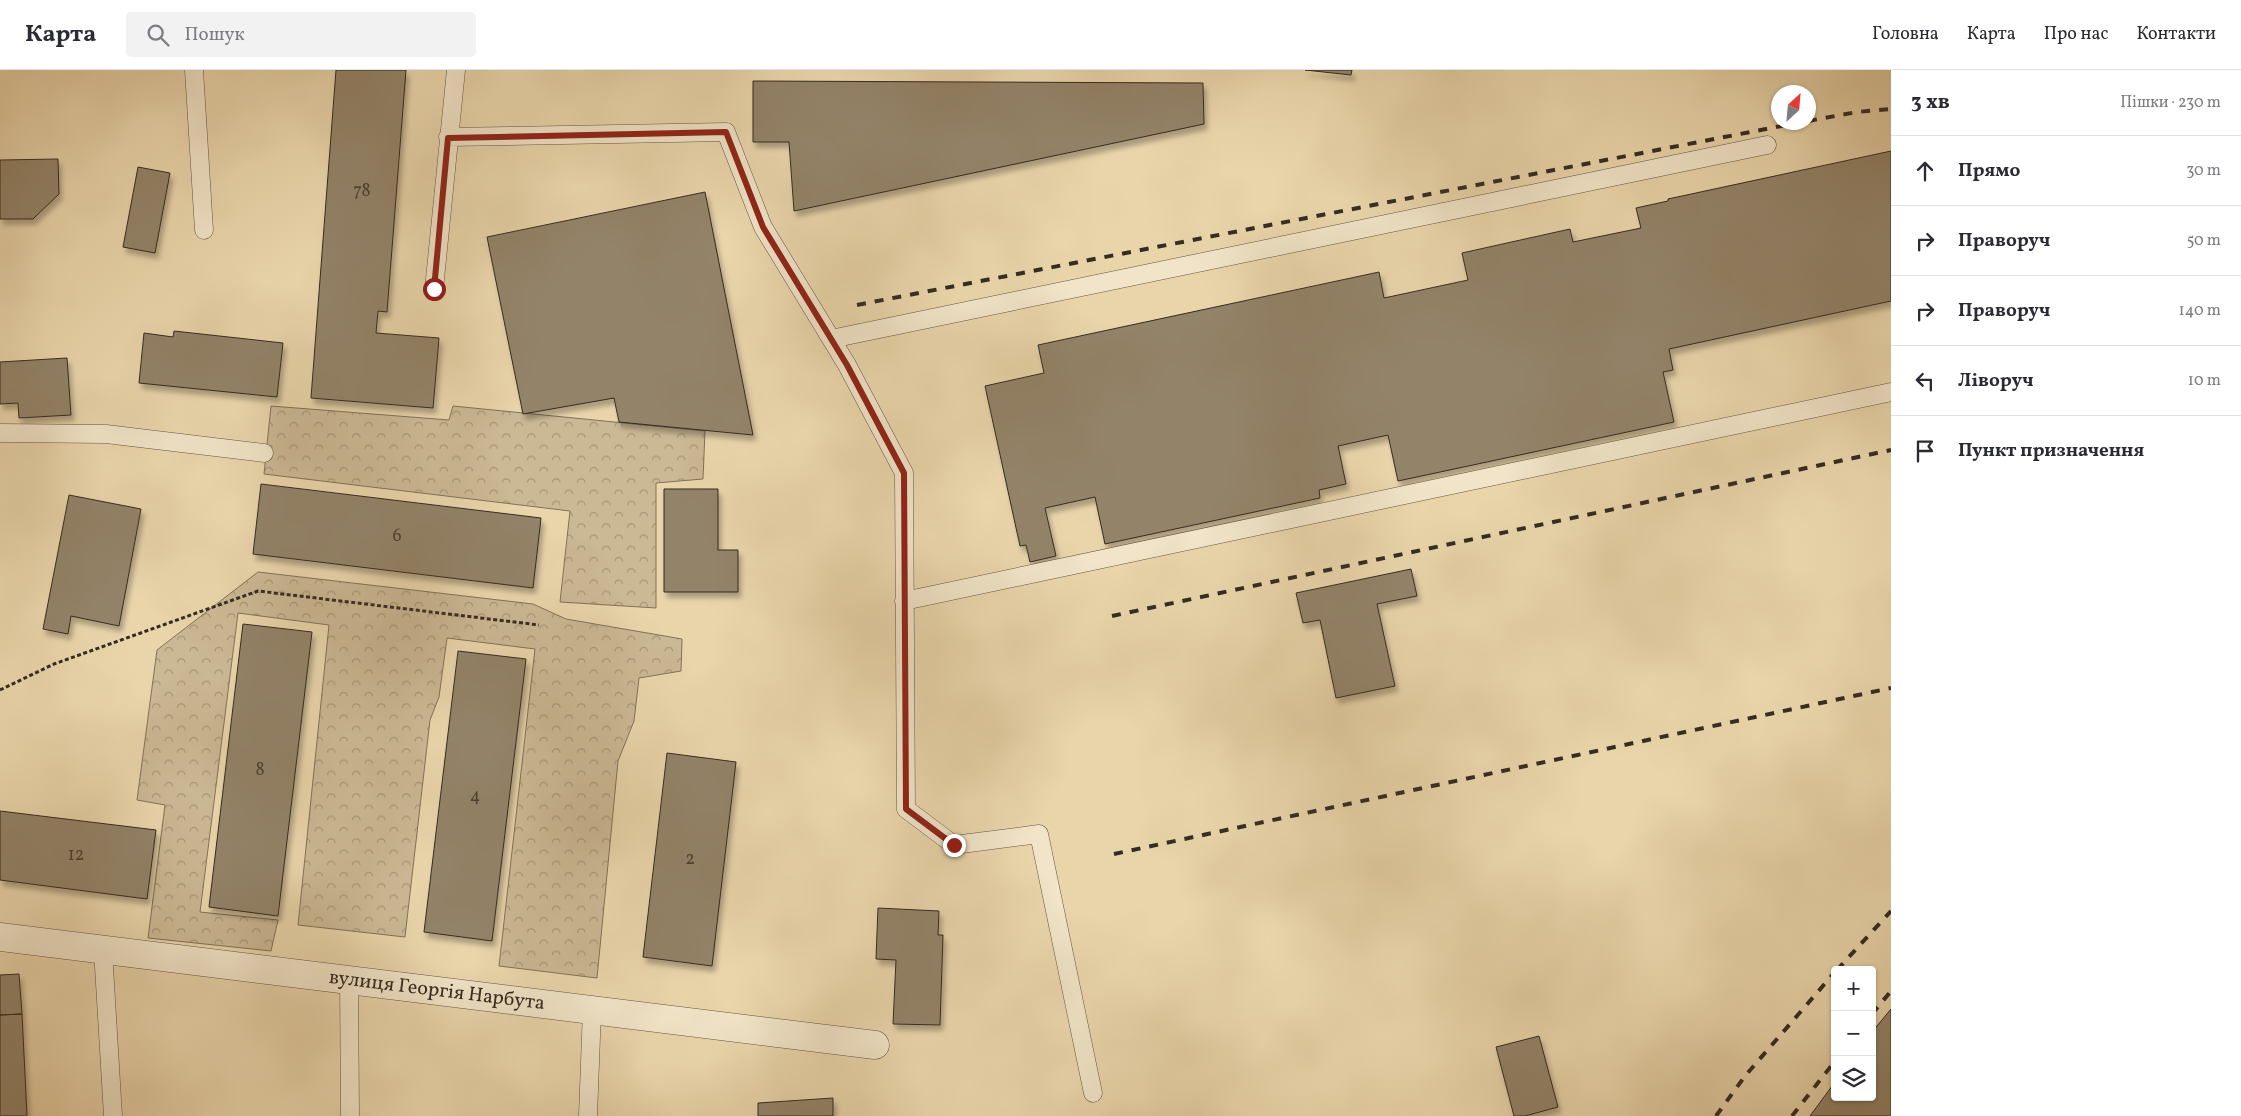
<!DOCTYPE html>
<html lang="uk">
<head>
<meta charset="utf-8">
<style>
  :root { --surface:#fff; --page:#f2f2f3; --text:#2b2b33; --muted:#7c7c81; --line:#e1e1e2 }
  body { margin:0; font-family:Vollkorn,serif; background:var(--page); color:var(--text) }
  .controls { position:absolute; right:15px; bottom:15px; display:grid; overflow:hidden; border-radius:5px; box-shadow:0 1px 4px #0004 }
  .controls button { width:45px; height:45px; display:grid; place-items:center; padding:0; border:0; border-bottom:1px solid var(--line); background:var(--surface); color:var(--text); font:25px sans-serif }
  .compass { position:absolute; left:1771px; top:15px; width:45px; height:45px; border-radius:50%; background:var(--surface); box-shadow:0 1px 4px #0004; rotate:26deg }
  .stop { position:absolute; width:15px; height:15px; margin:-11px; border:4px solid #8f2418; border-radius:50%; background:#fff }
  .stop.end { background:#8f2418; border-color:#fff; box-shadow:0 1px 5px #0008 }
  .list { margin:0; padding:0; list-style:none }
  h2 { display:flex; justify-content:space-between; align-items:center; height:65px; margin:0; padding:0 20px; font-size:21px }
  h2 small { font-size:16px; font-weight:400; color:var(--muted) }
  .list li { display:grid; grid-template-columns:32px 1fr auto; gap:15px; align-items:center; box-sizing:border-box; height:70px; padding:0 20px; border-top:1px solid var(--line) }
  .list b { display:block; font-size:19px; white-space:nowrap }
  .list em { font-size:16px; font-style:normal; color:var(--muted) }
  .icon { flex:none; width:28px; height:28px; fill:none; stroke:currentColor; stroke-width:2; stroke-linecap:round; stroke-linejoin:round }
  .map { position:relative; flex:none; width:1891px; height:1046px; overflow:hidden }
  header { display:flex; align-items:center; gap:30px; box-sizing:border-box; height:70px; padding:0 25px; background:var(--surface); border-bottom:1px solid var(--line) }
  header strong { font-size:24px }
  nav { display:flex; gap:28px; margin-inline-start:auto; font-size:18px }
  .search { width:350px; height:45px; background:var(--page); display:flex; align-items:center; gap:12px; box-sizing:border-box; padding:0 18px; border-radius:5px; color:var(--muted); font-size:19px }
  main { display:flex }
  aside { flex:1; background:var(--surface) }
  .map>svg:first-child { display:block }
  .forest { fill:url(#forest-crowns); stroke:#80725b }
  .building { fill:#938369; stroke:#352b22; filter:url(#shadow) }
  .lines { fill:none; stroke-linecap:round; stroke-linejoin:round }
  .lane-casing { stroke:#625644; stroke-width:19 }
  .street-casing { stroke:#625644; stroke-width:29 }
  .path { stroke:#352b22; stroke-width:3; stroke-dasharray:4 2.5; stroke-linecap:butt }
  .lane { stroke:#f1e4c8; stroke-width:18 }
  .street { stroke:#f1e4c8; stroke-width:28 }
  .rail { stroke:#352b22; stroke-width:4; stroke-dasharray:9 9; stroke-linecap:butt }
  .route { stroke:#8f2418; stroke-width:6 }
  .labels { text-anchor:middle; dominant-baseline:central; stroke-width:5; stroke-linejoin:round; paint-order:stroke }
  .number-label { font-size:18px; fill:#4c4134 }
  .street-label { font-size:20px; fill:#352b22; stroke:#f1e4c8 }
</style>
</head>
<body>
<header>
<strong>Карта</strong>
<div class="search"><svg class="icon" aria-label="search" viewBox="0 0 24 24"><circle cx="10" cy="10" r="6"/><path d="M15 15l6 6"/></svg>Пошук</div>
<nav><a>Головна</a><a>Карта</a><a>Про нас</a><a>Контакти</a></nav>
</header>
<main>
<div class="map">
<svg width="1891" height="1046" viewBox="0 0 1891 1046">
  <defs>
    <pattern id="forest-crowns" width="20" height="18" patternUnits="userSpaceOnUse" patternTransform="scale(1.25)"><rect width="20" height="18" fill="#cbb894"/><path d="M2 6a3 3 0 1 1 6 0M12 15a3 3 0 1 1 6 0" fill="none" stroke="#a69678"/></pattern>
    <filter id="shadow"><feDropShadow dx="3" dy="5.5" stdDeviation="2.5" flood-color="#0004"/></filter>
  </defs>
  <rect width="100%" height="100%" fill="#ead5ab"/>
  <filter id="stains"><feTurbulence type="fractalNoise" baseFrequency=".004" numOctaves="4"/><feColorMatrix values="0 0 0 0 .2 0 0 0 0 .09 0 0 0 0 .02 0 0 0 .5 -.17"/></filter>
  <radialGradient id="worn" r=".72"><stop offset=".6" stop-color="#630" stop-opacity="0"/><stop offset="1" stop-color="#630" stop-opacity=".3"/></radialGradient>
  <path class="forest" d="M271 336 449 350 453 336 705 361 703 409 656 413V538L560 532 570 441 264 404Z
    M258 502 533 534 566 549 682 569 681 601 639 608 634 651 618 691 597 908 499 896 535 579 447 568 439 627 430 650 405 867 298 855 329 555 238 543 200 842 278 850 271 881 148 868 165 735 137 730 157 580Z"/>
  <path class="building" d="M336 0H406L387 242 378 241 376 263 439 268 433 338 311 328Z
    M1305 0H1352L1351 5Z
    M753 11 1203 13 1204 54 794 141 789 72H753Z
    M1891 81V231L1669 279 1673 300 1663 302 1674 352 1398 411 1388 365 1338 376 1346 414 1319 420 1320 428 1105 474 1095 427 1045 438 1056 486 1030 492 1026 475 1020 476 985 316 1044 303 1038 275 1379 202 1384 228 1468 210 1462 183 1570 159 1573 172 1641 158 1636 138 1668 131V129Z
    M58 89 59 124 33 149H0V90Z
    M138 97 170 103 155 183 123 177Z
    M705 122 753 365 619 352 614 328 523 344 487 167Z
    M174 261 283 273 277 327 139 313 144 263 173 267Z
    M67 288 71 345 19 348 18 333 0 334V292Z
    M261 414 541 448 533 518 253 484Z
    M664 419H718V480H738V522H664Z
    M69 425 141 439 119 556 71 546 68 564 43 559Z
    M1411 499 1417 526 1377 534 1395 616 1336 628 1320 550 1303 553 1296 523Z
    M243 554 312 562 278 846 209 837Z
    M458 581 526 589 492 871 424 862Z
    M667 683 736 692 712 896 643 887Z
    M0 741 156 760 147 829 0 810Z
    M878 838 939 841 938 865H943L940 955 893 954 896 890 876 889Z
    M19 904 22 944 0 945V905Z
    M1891 939V1046H1810L1835 1012V1027H1872V962Z
    M22 944 27 1046H0V945Z
    M1539 966 1558 1037 1525 1046H1514L1496 977Z
    M833 1028V1046H758V1033Z"/>
  <g class="lines">
    <g class="lane-casing">
      <path id="lane" d="M194 0 204 160
        M448 67 726 62 763 157 847 295 904 403 906 739 954 775 1039 764 1093 1023
        M434 219 456 0
        M831 269 1767 75
        M0 363 106 364 264 383
        M904 531 1891 322
        M103 880 113 1046
        M349 910 350 1046
        M588 1046 592 940"/>
    </g>
    <g class="street-casing">
      <path id="street" d="M0 867 875 975"/>
    </g>
    <path class="path" d="M0 620 54 594 258 521 539 555"/>
    <use href="#lane" class="lane"/>
    <use href="#street" class="street"/>
    <path class="rail" d="M1808 51 1857 42 1891 39
      M857 235 1802 52
      M1112 546 1891 380
      M1114 784 1891 618
      M1837 900 1891 841
      M1872 944 1891 921
      M1716 1046 1745 1006 1835 902
      M1792 1046 1835 991"/>
  </g>
  <g class="lines">
    <path class="route" d="M434 219 448 68 726 62 763 157 847 295 904 403 906 739 954 775"/>
  </g>
  <g class="labels">
    <g class="number-label">
      <text x="362" y="121">78</text>
      <text x="397" y="466">6</text>
      <text x="260" y="700">8</text>
      <text x="475" y="726">4</text>
      <text x="76" y="785">12</text>
      <text x="690" y="789">2</text>
    </g>
    <g class="street-label">
      <text transform="translate(437 921) rotate(7)">вулиця Георгія Нарбута</text>
    </g>
  </g>
  <rect width="100%" height="100%" filter="url(#stains)"/>
  <rect width="100%" height="100%" fill="url(#worn)"/>
</svg>
<div class="controls">
<button>+</button>
<button>−</button>
<button><svg class="icon" aria-label="layers" viewBox="0 0 24 24"><path d="M12 4l9 5-9 5-9-5zM3 14l9 5 9-5"/></svg></button>
</div>
<svg class="compass" viewBox="-18 -18 36 36"><path d="M0-13l5 13h-10z" fill="#e53935"/><path d="M0 13l5-13h-10z" fill="#7c7c81"/></svg>
<div class="stop" style="left:434px;top:219px"></div>
<div class="stop end" style="left:954px;top:775px"></div>
</div>
<aside>
<h2>3 хв<small>Пішки · 230 m</small></h2>
<ul class="list">
<li><svg class="icon" aria-label="ahead" viewBox="0 0 24 24"><path d="M12 20V5M6 11l6-6 6 6"/></svg><div><b>Прямо</b></div><em>30 m</em></li>
<li><svg class="icon" aria-label="right" viewBox="0 0 24 24"><path d="M7 20v-9h11M14 6l5 5-5 5"/></svg><div><b>Праворуч</b></div><em>50 m</em></li>
<li><svg class="icon" aria-label="right" viewBox="0 0 24 24"><path d="M7 20v-9h11M14 6l5 5-5 5"/></svg><div><b>Праворуч</b></div><em>140 m</em></li>
<li><svg class="icon" aria-label="left" viewBox="0 0 24 24"><path d="M17 20v-9H6M10 6l-5 5 5 5"/></svg><div><b>Ліворуч</b></div><em>10 m</em></li>
<li><svg class="icon" aria-label="arrive" viewBox="0 0 24 24"><path d="M6 21V4h12l-3 4 3 4H6"/></svg><div><b>Пункт призначення</b></div></li>
</ul>
</aside>
</main>
</body>
</html>
